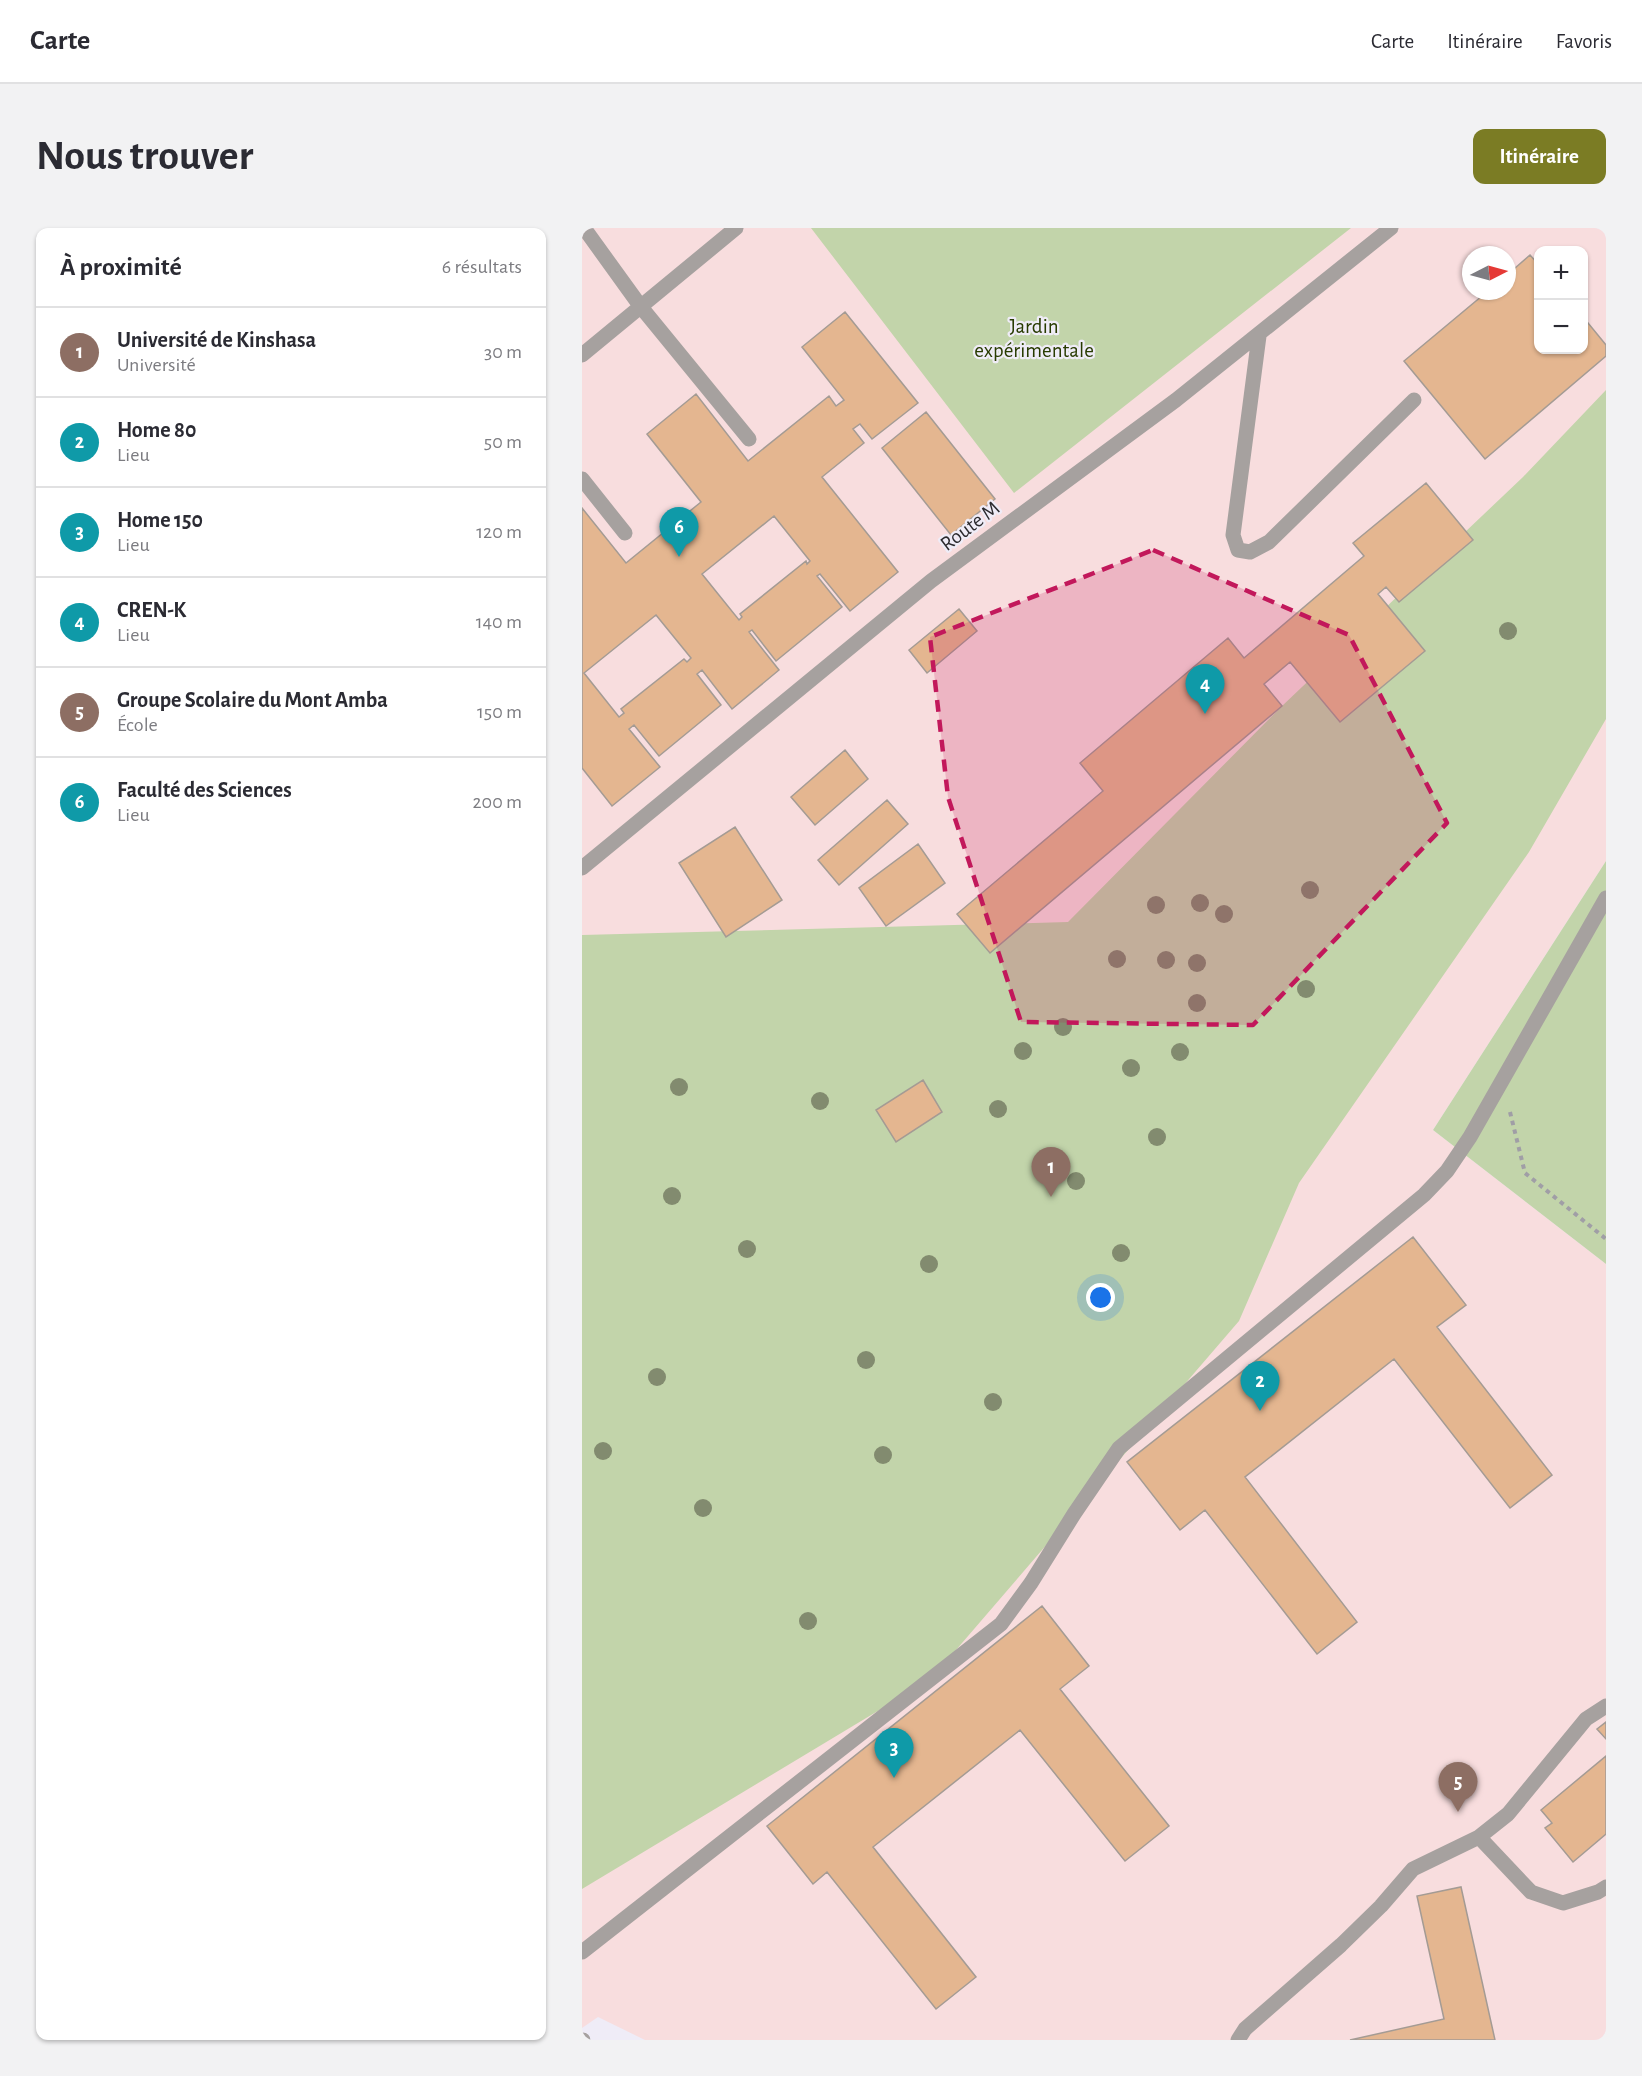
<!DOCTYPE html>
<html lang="fr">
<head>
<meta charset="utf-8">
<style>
  :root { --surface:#fff; --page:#f2f2f3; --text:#2b2b33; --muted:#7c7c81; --line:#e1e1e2; --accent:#7b7c24 }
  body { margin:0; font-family:"Alegreya Sans",sans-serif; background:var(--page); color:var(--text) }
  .controls { position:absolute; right:18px; top:18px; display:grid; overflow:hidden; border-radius:12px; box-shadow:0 2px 4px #0004 }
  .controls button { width:54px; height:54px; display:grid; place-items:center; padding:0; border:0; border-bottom:2px solid var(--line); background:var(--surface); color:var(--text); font:30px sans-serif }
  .compass { position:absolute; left:880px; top:18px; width:54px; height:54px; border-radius:50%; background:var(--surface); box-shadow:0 2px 4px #0004; rotate:84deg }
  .you { position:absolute; left:519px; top:1070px; width:21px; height:21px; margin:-15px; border:4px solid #fff; border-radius:50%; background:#1a73e8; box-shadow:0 0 0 9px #1a73e833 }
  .badge { display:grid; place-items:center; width:39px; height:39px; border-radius:50%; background:var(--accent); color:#fff; font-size:20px; font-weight:700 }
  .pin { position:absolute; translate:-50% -50px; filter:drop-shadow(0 2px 3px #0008) }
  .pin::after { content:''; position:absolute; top:32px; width:21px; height:18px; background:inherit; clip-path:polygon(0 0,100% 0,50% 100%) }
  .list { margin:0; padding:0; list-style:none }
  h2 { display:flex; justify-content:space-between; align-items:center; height:78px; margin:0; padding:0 24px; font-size:26px }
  h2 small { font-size:20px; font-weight:400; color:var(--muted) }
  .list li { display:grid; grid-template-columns:39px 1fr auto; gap:18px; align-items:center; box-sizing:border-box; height:90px; padding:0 24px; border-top:2px solid var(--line) }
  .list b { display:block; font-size:22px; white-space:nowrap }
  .list p { margin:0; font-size:20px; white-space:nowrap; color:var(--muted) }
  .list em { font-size:20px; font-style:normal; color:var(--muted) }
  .map { position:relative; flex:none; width:1024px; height:1812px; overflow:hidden; border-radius:12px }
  header { display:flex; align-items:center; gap:36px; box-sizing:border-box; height:84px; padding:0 30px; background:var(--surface); border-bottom:2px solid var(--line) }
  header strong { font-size:28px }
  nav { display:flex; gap:33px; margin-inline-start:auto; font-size:21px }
  .intro { display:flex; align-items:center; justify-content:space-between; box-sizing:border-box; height:144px; padding:0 36px }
  h1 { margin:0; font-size:42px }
  .button { padding:15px 27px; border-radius:12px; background:var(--accent); color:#fff; font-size:21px; font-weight:700 }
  main { display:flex; gap:36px; padding:0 36px }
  aside { flex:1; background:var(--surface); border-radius:12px; box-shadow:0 2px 4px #0004 }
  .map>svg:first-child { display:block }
  .education { fill:#f8ddde; fill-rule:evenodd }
  .green { fill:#c2d4aa }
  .building { fill:#e4b690; stroke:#a49b94; stroke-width:1.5; fill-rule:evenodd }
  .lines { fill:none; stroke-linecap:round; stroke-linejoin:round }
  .path { stroke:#a09ea6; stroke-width:4; stroke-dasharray:4.5 4.5; stroke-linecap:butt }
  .minor { stroke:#a6a19f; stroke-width:15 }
  .tree { fill:#828b6f }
  .marked { fill:#c2185b; fill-opacity:0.2; stroke:#c2185b; stroke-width:4.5; stroke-dasharray:12 8; stroke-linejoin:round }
  .labels { text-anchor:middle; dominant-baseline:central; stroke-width:4.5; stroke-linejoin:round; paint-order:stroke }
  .park-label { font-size:21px; fill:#283b00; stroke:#efecf7 }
  .street-label { font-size:21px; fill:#2b2a2e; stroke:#efecf7 }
</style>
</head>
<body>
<header>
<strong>Carte</strong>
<nav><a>Carte</a><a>Itinéraire</a><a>Favoris</a></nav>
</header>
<div class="intro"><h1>Nous trouver</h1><a class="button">Itinéraire</a></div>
<main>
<aside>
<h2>À proximité<small>6 résultats</small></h2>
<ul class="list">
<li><span class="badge" style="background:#8d6e63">1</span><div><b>Université de Kinshasa</b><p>Université</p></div><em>30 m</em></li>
<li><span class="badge" style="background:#0f9aa8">2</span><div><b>Home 80</b><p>Lieu</p></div><em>50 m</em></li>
<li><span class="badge" style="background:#0f9aa8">3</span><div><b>Home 150</b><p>Lieu</p></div><em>120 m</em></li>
<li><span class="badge" style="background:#0f9aa8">4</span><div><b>CREN-K</b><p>Lieu</p></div><em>140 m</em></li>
<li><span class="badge" style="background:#8d6e63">5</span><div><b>Groupe Scolaire du Mont Amba</b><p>École</p></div><em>150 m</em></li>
<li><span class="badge" style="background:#0f9aa8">6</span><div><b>Faculté des Sciences</b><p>Lieu</p></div><em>200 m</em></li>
</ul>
</aside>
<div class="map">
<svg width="1024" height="1812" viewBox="0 0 1024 1812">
  <rect width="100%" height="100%" fill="#efecf7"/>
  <path class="education" d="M0 0H1024V633L851 902 1024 1036V1812H63L16 1789 0 1800ZM957 22H1002V122H957ZM889 27H925V63H889Z"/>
  <path class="green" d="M229 0H769L432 265Z
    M1024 162V491L947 624 717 955 657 1093 349 1451 0 1661V707L486 694 700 478 941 249Z
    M1024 633V1036L851 902Z"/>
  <path class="building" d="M948 27 957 37V122H1002V90L1024 117V128L903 231 822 133 906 63H925V47Z
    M263 84 336 175 290 211 278 196 271 201 282 215 240 249 316 344 268 383 238 346 235 348 260 379 194 433 170 402 167 404 197 442 150 481 120 442 115 446 139 477 77 528 52 497 47 501 78 539 30 578 0 540V280L44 335 119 274 65 206 114 166 166 233 247 168 254 178 262 172 220 119ZM192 288 228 333 225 336 224 333 158 386 160 389 157 392 120 346ZM74 387 109 430 105 434 102 431 39 481 42 485 37 489 2 445Z
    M344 184 413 271 369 307 300 220Z
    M844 255 891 312 817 374 804 359 796 366 843 423 758 494 708 434 682 456 700 478 408 725 375 686 521 563 498 535 646 410 662 430 782 328 771 315Z
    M377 381 395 403 345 445 327 422Z
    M263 522 286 551 233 597 209 569Z
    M305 572 326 596 257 657 236 632Z
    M153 599 200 672 144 709 97 635Z
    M336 616 363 655 304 698 277 660Z
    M341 852 360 884 314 914 294 882Z
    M831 1009 884 1077 855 1099 970 1247 928 1280 812 1131 663 1249 775 1394 735 1426 623 1282 598 1302 545 1234Z
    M460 1378 507 1438 478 1461 587 1598 543 1633 438 1502 291 1619 394 1749 354 1781 245 1644 231 1656 185 1598Z
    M1024 1494V1511L1015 1501Z
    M1024 1528V1606L991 1634 963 1600 970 1595 959 1582Z
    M879 1659 913 1812H768L862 1791 835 1668Z"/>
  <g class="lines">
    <path class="path" d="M928 884 943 945 1024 1011"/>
    <path class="minor" d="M2 0 59 79 167 211
      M677 108 651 307 656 322 668 324 687 314 832 172
      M0 127 154 0
      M0 251 43 305
      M0 640 349 353 594 172 809 0
      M897 1609 949 1664 981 1675 1016 1664 1024 1659
      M0 1724 419 1396 449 1355 492 1286 537 1220 842 967 865 943 888 909 1024 670
      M0 1812H1
      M656 1812 663 1801 759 1717 799 1678 831 1641 897 1609 926 1586 1004 1491 1024 1478"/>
  </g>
  <g class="tree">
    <circle cx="926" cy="403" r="9"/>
    <circle cx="728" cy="662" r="9"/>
    <circle cx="618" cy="675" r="9"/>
    <circle cx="574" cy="677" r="9"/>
    <circle cx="642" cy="686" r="9"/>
    <circle cx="535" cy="731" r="9"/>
    <circle cx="584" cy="732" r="9"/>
    <circle cx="615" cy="735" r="9"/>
    <circle cx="724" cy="761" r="9"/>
    <circle cx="615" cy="775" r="9"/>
    <circle cx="481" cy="799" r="9"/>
    <circle cx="441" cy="823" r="9"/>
    <circle cx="598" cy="824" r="9"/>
    <circle cx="549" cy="840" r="9"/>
    <circle cx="97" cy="859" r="9"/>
    <circle cx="238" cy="873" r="9"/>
    <circle cx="416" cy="881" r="9"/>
    <circle cx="575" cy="909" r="9"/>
    <circle cx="494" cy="953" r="9"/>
    <circle cx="90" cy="968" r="9"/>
    <circle cx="165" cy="1021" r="9"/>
    <circle cx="539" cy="1025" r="9"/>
    <circle cx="347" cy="1036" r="9"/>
    <circle cx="284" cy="1132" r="9"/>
    <circle cx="75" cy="1149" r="9"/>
    <circle cx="411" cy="1174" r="9"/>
    <circle cx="21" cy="1223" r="9"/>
    <circle cx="301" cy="1227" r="9"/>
    <circle cx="121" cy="1280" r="9"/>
    <circle cx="226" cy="1393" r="9"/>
  </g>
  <path class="marked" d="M571 322 767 407 865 595 671 797 439 794 366 569 348 409Z"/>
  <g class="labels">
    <g class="park-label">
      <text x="452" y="98">Jardin<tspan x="452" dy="24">expérimentale</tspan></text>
    </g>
    <g class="street-label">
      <text transform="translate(388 298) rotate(-37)">Route M</text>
    </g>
  </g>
</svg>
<div class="controls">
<button>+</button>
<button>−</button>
</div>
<svg class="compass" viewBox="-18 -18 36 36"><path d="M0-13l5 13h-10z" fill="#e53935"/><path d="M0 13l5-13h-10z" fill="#7c7c81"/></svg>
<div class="you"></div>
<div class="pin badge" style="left:469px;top:969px;background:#8d6e63">1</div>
<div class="pin badge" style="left:678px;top:1183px;background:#0f9aa8">2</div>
<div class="pin badge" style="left:312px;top:1550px;background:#0f9aa8">3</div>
<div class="pin badge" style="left:623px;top:486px;background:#0f9aa8">4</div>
<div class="pin badge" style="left:876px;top:1584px;background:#8d6e63">5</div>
<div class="pin badge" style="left:97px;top:329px;background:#0f9aa8">6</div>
</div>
</main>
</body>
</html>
